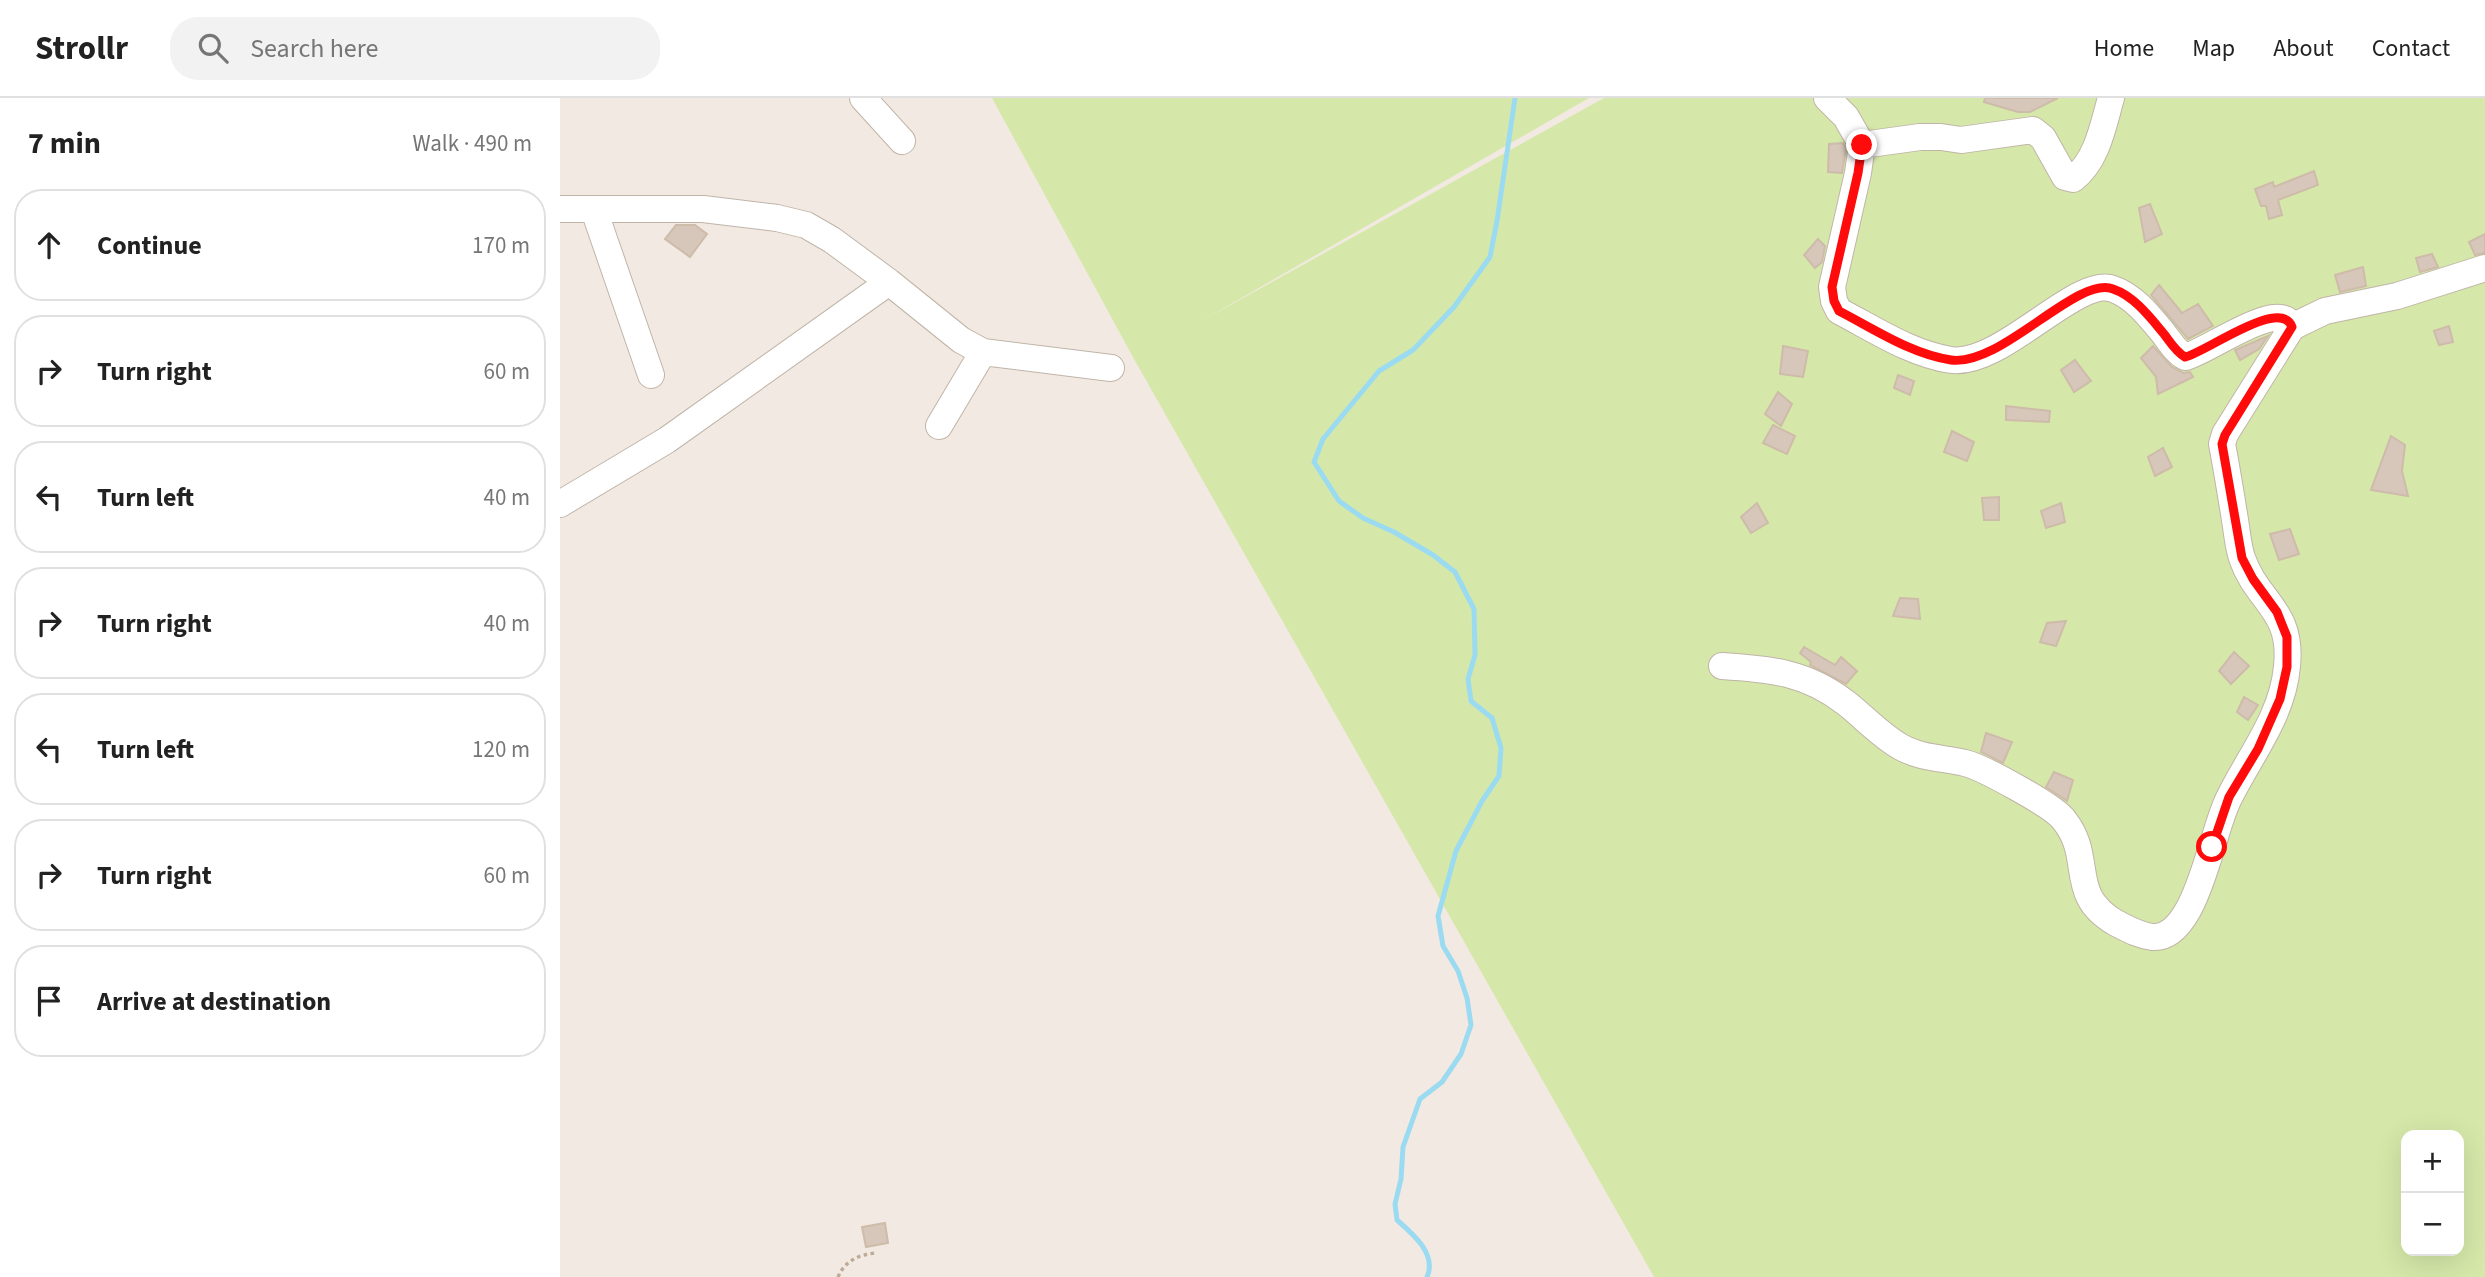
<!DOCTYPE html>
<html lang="en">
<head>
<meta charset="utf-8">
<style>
  :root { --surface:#fff; --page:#f2f2f2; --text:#222; --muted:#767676; --line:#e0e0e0 }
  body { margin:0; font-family:"Source Sans 3",sans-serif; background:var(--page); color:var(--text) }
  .controls { position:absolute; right:21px; bottom:21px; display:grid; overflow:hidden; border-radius:14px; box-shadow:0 7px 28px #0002 }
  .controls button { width:63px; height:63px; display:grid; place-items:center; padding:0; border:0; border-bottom:2px solid var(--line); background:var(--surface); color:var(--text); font:35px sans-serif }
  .stop { position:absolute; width:21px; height:21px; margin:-16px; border:5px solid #ff0b0c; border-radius:50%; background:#fff }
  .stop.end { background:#ff0b0c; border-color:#fff; box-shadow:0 2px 7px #0008 }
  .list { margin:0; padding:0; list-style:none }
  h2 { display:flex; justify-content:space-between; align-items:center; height:91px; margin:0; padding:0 28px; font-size:30px }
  h2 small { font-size:23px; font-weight:400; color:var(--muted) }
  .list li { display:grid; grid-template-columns:46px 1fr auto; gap:21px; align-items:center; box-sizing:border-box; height:112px; margin:0 14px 14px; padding:0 14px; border:2px solid var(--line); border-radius:28px }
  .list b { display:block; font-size:26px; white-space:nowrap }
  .list em { font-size:23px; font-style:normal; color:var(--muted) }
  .icon { flex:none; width:38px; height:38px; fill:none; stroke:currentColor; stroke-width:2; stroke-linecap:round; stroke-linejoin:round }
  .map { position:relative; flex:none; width:1925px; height:1179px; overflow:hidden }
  header { display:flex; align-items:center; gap:42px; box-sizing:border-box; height:98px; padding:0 35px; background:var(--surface); border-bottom:2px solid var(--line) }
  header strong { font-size:33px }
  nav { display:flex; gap:38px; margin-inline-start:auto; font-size:24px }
  .search { width:490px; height:63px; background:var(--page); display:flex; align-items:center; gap:18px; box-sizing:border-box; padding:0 24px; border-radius:28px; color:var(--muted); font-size:26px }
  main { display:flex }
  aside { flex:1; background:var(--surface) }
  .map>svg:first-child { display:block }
  .green { fill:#d5e8a9; fill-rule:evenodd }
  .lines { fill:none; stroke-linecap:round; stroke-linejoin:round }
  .stream { stroke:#9bdbf1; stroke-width:5 }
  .building { fill:#d6c7ba; stroke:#cebbaa; stroke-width:2 }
  .minor-casing { stroke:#c0b4a8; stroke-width:28 }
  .path { stroke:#bfaa95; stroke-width:3.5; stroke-dasharray:3.5 3.5; stroke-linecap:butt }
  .minor { stroke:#fff; stroke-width:26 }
  .route { stroke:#ff0b0c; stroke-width:9 }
</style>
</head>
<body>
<header>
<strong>Strollr</strong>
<div class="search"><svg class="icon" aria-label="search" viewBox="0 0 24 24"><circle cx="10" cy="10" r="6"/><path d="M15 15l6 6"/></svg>Search here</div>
<nav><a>Home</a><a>Map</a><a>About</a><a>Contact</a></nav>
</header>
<main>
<aside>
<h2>7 min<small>Walk · 490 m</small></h2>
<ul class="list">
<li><svg class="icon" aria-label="ahead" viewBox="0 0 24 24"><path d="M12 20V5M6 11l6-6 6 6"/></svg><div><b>Continue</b></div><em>170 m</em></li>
<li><svg class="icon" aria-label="right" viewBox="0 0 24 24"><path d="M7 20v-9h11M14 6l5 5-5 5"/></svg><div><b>Turn right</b></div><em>60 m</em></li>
<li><svg class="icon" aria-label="left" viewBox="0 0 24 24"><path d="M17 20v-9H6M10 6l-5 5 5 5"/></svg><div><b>Turn left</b></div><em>40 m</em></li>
<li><svg class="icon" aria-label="right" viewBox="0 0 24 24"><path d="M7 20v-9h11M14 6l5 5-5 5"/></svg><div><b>Turn right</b></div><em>40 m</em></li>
<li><svg class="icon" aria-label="left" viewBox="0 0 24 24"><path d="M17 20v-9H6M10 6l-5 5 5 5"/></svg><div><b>Turn left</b></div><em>120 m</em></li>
<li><svg class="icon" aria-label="right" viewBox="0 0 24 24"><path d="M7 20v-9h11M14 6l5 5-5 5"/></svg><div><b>Turn right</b></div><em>60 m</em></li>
<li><svg class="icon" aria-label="arrive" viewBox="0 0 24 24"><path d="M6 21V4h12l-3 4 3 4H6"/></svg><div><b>Arrive at destination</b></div></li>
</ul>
</aside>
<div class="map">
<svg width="1925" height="1179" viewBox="0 0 1925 1179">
  <rect width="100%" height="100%" fill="#f2eae2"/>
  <path class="green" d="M432 0H1029L638 225 1044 0H1925V1179H1094L574 261ZM1846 1037H1899V1153H1846Z"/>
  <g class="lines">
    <path class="stream" d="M867 1179C877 1156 853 1136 837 1122L835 1106 841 1081 843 1049 860 1001 882 984 901 956 911 927 907 900 898 873 883 848 878 818 896 753 922 703 939 678 941 650 932 620 911 603 908 581 915 557 914 511 895 474 873 457 834 434 803 420 779 403 754 364 763 341 819 273 853 252 894 209 930 159 937 123 955 0"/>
  </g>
  <path class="building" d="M1425 0H1498L1470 14H1458L1424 4Z
    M1283 45 1286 50 1282 75 1268 74 1269 46Z
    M1754 73 1758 87 1718 102 1722 117 1709 121 1706 108H1701L1695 91 1713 84 1714 89Z
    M1590 106 1602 136 1585 144 1579 110Z
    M116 127H135L147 136 130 159 105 141Z
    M1925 136V155L1915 157 1909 144Z
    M1258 141 1265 148 1262 164 1255 170 1244 157Z
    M1872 156 1878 169 1860 174 1856 160Z
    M1803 169 1806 188 1780 194 1775 177Z
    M1599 187 1622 215 1638 206 1653 228 1628 241 1591 197Z
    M1889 228 1893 244 1879 247 1874 233Z
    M1708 238 1699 251 1680 262 1675 252Z
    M1223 248 1248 253 1243 279 1220 276Z
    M1593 248 1612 269 1623 275 1630 274 1633 279 1598 296 1596 279 1581 260Z
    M1515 262 1531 283 1514 294 1501 272Z
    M1338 277 1354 283 1350 297 1334 290Z
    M1218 294 1232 306 1221 328 1205 316Z
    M1446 308 1490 313 1489 324 1446 322Z
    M1213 327 1235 338 1227 356 1203 345Z
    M1392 333 1414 344 1407 363 1384 354Z
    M1831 338 1845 347 1842 373 1848 398 1811 392Z
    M1603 350 1612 369 1595 378 1588 359Z
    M1439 399V422H1424L1422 400Z
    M1197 405 1208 425 1191 435 1181 419Z
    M1501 405 1505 424 1486 430 1481 413Z
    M1730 431 1739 456 1719 462 1710 436Z
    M1340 500 1358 501 1360 521 1333 518Z
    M1506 523 1496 548 1480 544 1487 525Z
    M1244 549 1275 567 1281 559 1297 573 1286 586 1250 567 1251 564 1240 555Z
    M1674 554 1689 568 1671 586 1659 573Z
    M1684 599 1698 607 1688 622 1677 614Z
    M1426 635 1452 644 1443 665 1421 654Z
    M1494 674 1513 682 1507 703 1486 689Z
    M325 1125 328 1145 306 1149 302 1129Z"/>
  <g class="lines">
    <g class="minor-casing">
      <path id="minor" d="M303 0 342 43
        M1302 47 1360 39H1381L1401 42 1473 32 1483 40 1505 79 1513 81C1537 63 1543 28 1551 0
        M0 111H143L217 120 246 127 272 142 329 184 401 242 423 254 551 270
        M34 112 91 277
        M1732 229 1765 213 1837 198 1925 170
        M379 328 423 254
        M0 406 107 342 329 184
        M1162 568C1210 571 1246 574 1286 605 1304 619 1321 638 1341 649 1360 660 1384 660 1405 665 1422 669 1494 708 1504 722 1535 761 1506 796 1556 825 1568 831 1578 837 1592 839 1627 842 1643 775 1652 749 1657 733 1662 713 1670 698 1691 656 1723 617 1727 568 1733 512 1697 504 1682 460 1678 448 1677 434 1675 422 1671 397 1667 372 1662 346L1665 336 1732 229C1721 198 1646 255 1625 259 1616 254 1610 244 1604 236 1590 219 1574 198 1553 191 1517 177 1441 269 1391 262 1351 256 1314 231 1279 213L1274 203 1272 189 1298 75 1302 47 1286 19 1267 0"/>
    </g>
    <path class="path" d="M278 1179C285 1163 298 1157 315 1155"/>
    <use href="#minor" class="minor"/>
  </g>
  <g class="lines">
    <path class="route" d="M1302 47 1298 75 1272 189 1274 203 1279 213C1314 231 1351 256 1391 262 1441 269 1517 177 1553 191 1574 198 1590 219 1604 236 1610 244 1616 254 1625 259 1645 255 1721 198 1732 229L1665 337 1662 346 1682 460 1693 481 1717 514 1727 539V569L1720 601 1698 651 1669 699 1652 749"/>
  </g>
</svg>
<div class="controls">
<button>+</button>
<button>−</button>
</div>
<div class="stop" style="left:1652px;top:749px"></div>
<div class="stop end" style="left:1302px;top:47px"></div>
</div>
</main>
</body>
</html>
